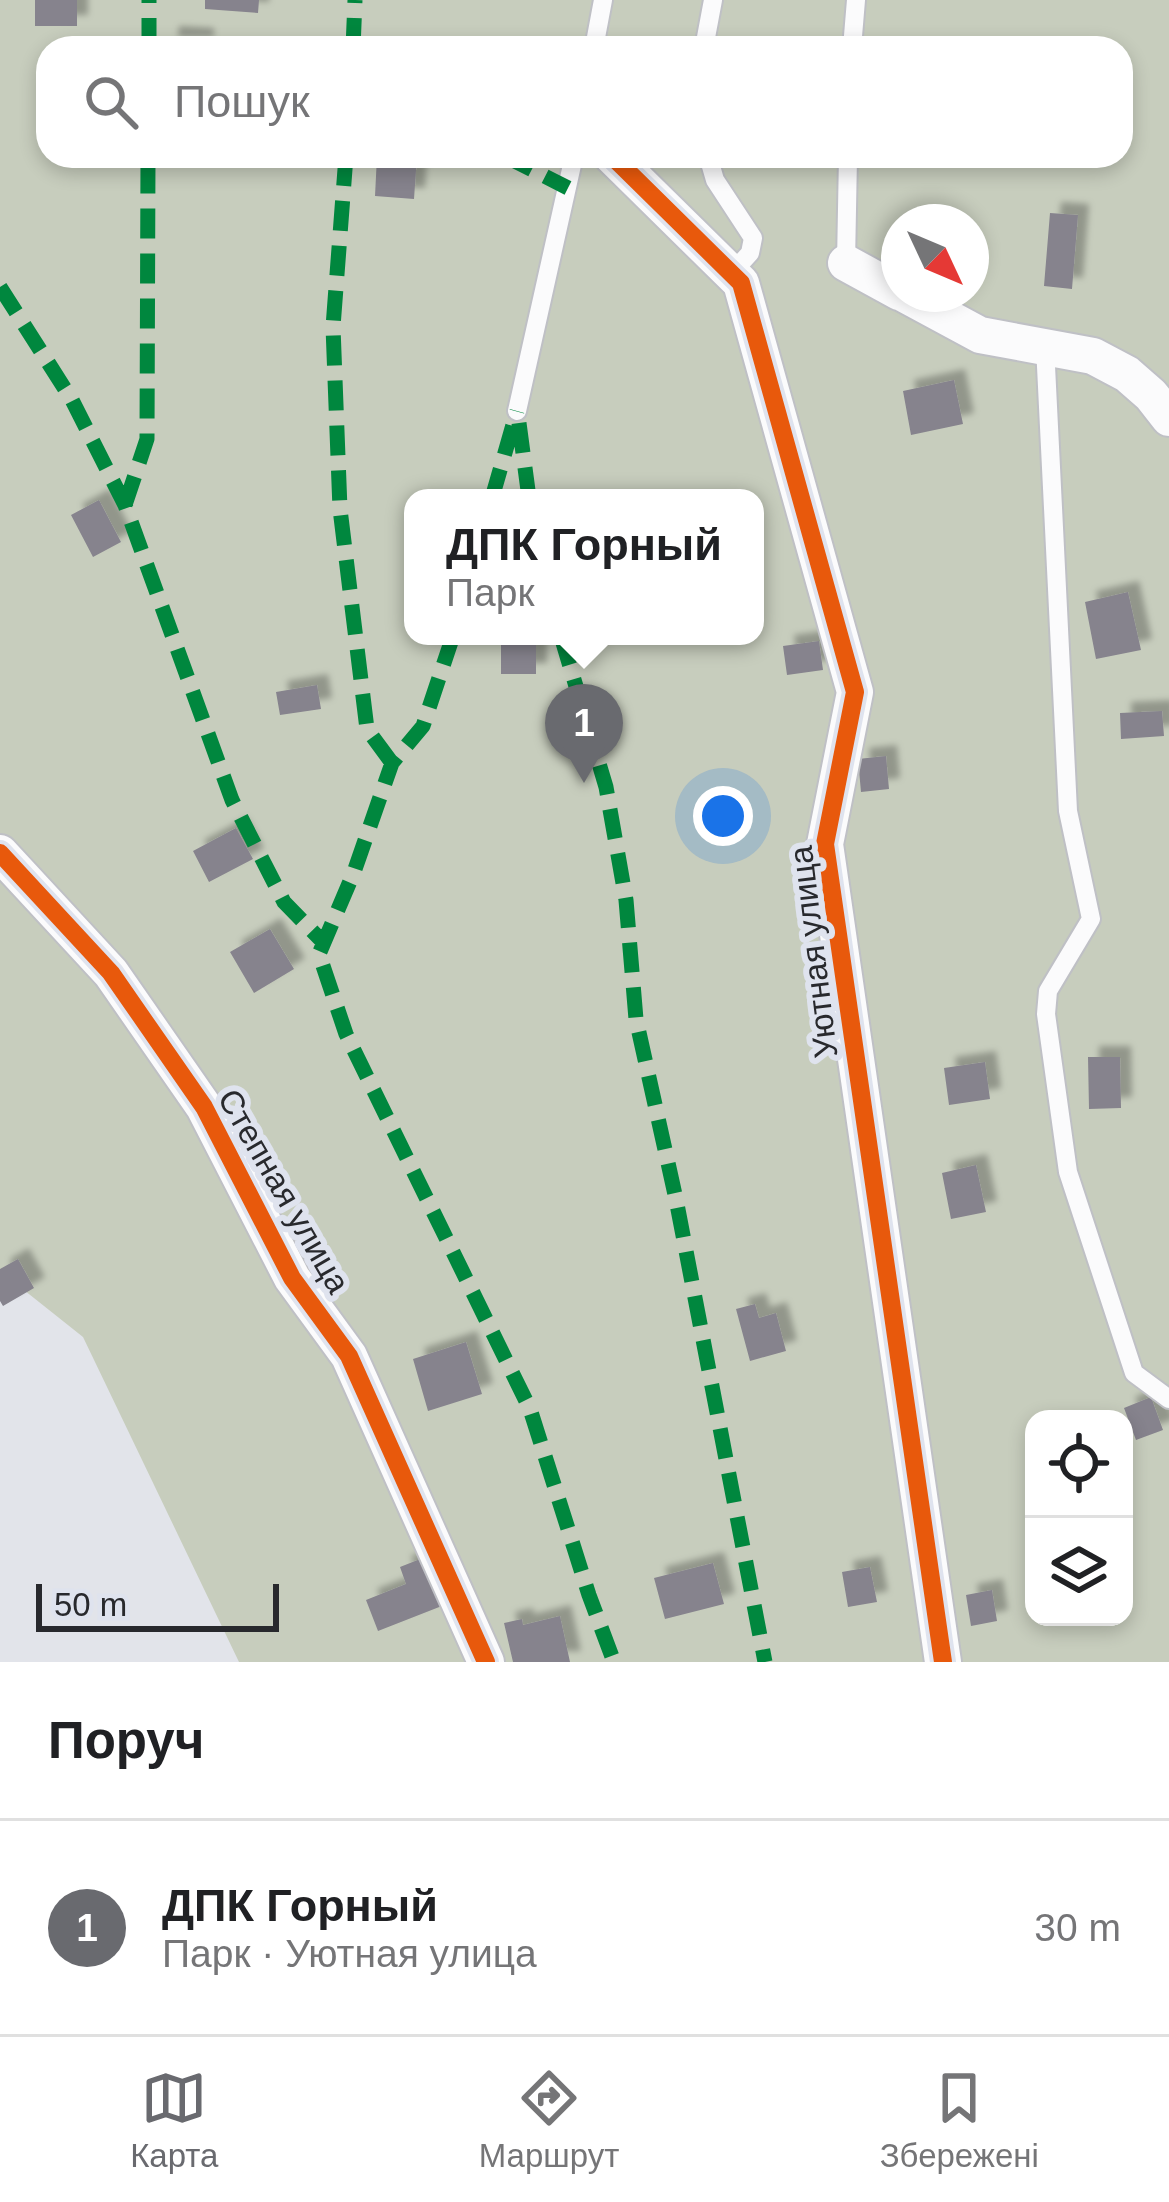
<!DOCTYPE html>
<html lang="uk">
<head>
<meta charset="utf-8">
<style>
  :root { --surface:#fff; --page:#f6f6f6; --text:#202124; --muted:#757577; --line:#e0e0e0; --accent:#696a6f }
  body { margin:0; font-family:Helvetica,sans-serif; background:var(--page); color:var(--text) }
  .controls { position:absolute; right:36px; bottom:36px; display:grid; overflow:hidden; border-radius:24px; box-shadow:0 6px 18px #0003 }
  .controls button { width:108px; height:108px; display:grid; place-items:center; padding:0; border:0; border-bottom:3px solid var(--line); background:var(--surface); color:var(--text); font:60px sans-serif }
  .compass { position:absolute; left:881px; top:204px; width:108px; height:108px; border-radius:50%; background:var(--surface); box-shadow:0 6px 18px #0003; rotate:134deg }
  .scale { position:absolute; left:36px; bottom:30px; width:243px; box-sizing:border-box; padding-left:12px; border:6px solid #28292d; border-top:0; font-size:33px; line-height:42px; white-space:nowrap; color:#28292d; -webkit-text-stroke:9px #dfe3ee; paint-order:stroke }
  .you { position:absolute; left:723px; top:816px; width:42px; height:42px; margin:-30px; border:9px solid #fff; border-radius:50%; background:#1a73e8; box-shadow:0 0 0 18px #1a73e833 }
  .badge { display:grid; place-items:center; width:78px; height:78px; border-radius:50%; background:var(--accent); color:#fff; font-size:39px; font-weight:700 }
  .pin { position:absolute; translate:-50% -99px; filter:drop-shadow(0 3px 6px #0008) }
  .pin::after { content:''; position:absolute; top:63px; width:42px; height:36px; background:inherit; clip-path:polygon(0 0,100% 0,50% 100%) }
  .popup { position:absolute; left:404px; top:489px; width:360px; height:156px; box-sizing:border-box; display:grid; place-content:center; border-radius:24px; background:var(--surface); filter:drop-shadow(0 3px 9px #0005); font-size:39px; white-space:nowrap; color:var(--muted) }
  .popup b { font-size:45px; color:var(--text) }
  .popup::after { content:''; position:absolute; left:50%; top:100%; margin-left:-24px; border:24px solid transparent; border-top-color:var(--surface) }
  .list { margin:0; padding:0; list-style:none }
  h2 { display:flex; justify-content:space-between; align-items:center; height:156px; margin:0; padding:0 48px; font-size:51px }
  h2 small { font-size:39px; font-weight:400; color:var(--muted) }
  .list li { display:grid; grid-template-columns:78px 1fr auto; gap:36px; align-items:center; box-sizing:border-box; height:216px; padding:0 48px; border-top:3px solid var(--line) }
  .list b { display:block; font-size:45px; white-space:nowrap }
  .list p { margin:0; font-size:39px; white-space:nowrap; color:var(--muted) }
  .list em { font-size:39px; font-style:normal; color:var(--muted) }
  .icon { flex:none; width:66px; height:66px; fill:none; stroke:currentColor; stroke-width:2; stroke-linecap:round; stroke-linejoin:round }
  .map { position:relative; flex:none; width:1169px; height:1662px; overflow:hidden }
  .search { position:absolute; background:var(--surface); box-shadow:0 6px 18px #0003; left:36px; right:36px; top:36px; height:132px; display:flex; align-items:center; gap:30px; box-sizing:border-box; padding:0 42px; border-radius:36px; color:var(--muted); font-size:45px }
  .sheet { height:372px; background:var(--surface) }
  nav { display:flex; justify-content:space-around; align-items:center; box-sizing:border-box; height:168px; border-top:3px solid var(--line); background:var(--surface); font-size:33px; color:var(--muted) }
  nav a { display:grid; justify-items:center; gap:6px }
  nav .on { color:var(--accent) }
  .map>svg:first-child { display:block }
  .green { fill:#c7cdbd; fill-rule:evenodd }
  .building { fill:#86838d; filter:url(#shadow) }
  .lines { fill:none; stroke-linecap:round; stroke-linejoin:round }
  .service-casing { stroke:#bfc0c5; stroke-width:22 }
  .minor-casing { stroke:#bfc0c5; stroke-width:40 }
  .service { stroke:#fbfbfc; stroke-width:18 }
  .minor { stroke:#fbfbfc; stroke-width:36 }
  .quiet { stroke:#00873e; stroke-width:15; stroke-dasharray:30 15; stroke-linecap:butt }
  .cycleway-casing { stroke:#dfe3ee; stroke-width:26 }
  .cycleway { stroke:#e8590c; stroke-width:18 }
  .labels { text-anchor:middle; dominant-baseline:central; stroke-width:12; stroke-linejoin:round; paint-order:stroke }
  .street-label { font-size:33px; fill:#28292d; stroke:#dfe3ee }
</style>
</head>
<body>
<div class="map">
<svg width="1169" height="1662" viewBox="0 0 1169 1662">
  <defs>
    <filter id="shadow"><feDropShadow dx="11" dy="-11" stdDeviation="3" flood-color="#0004"/></filter>
  </defs>
  <rect width="100%" height="100%" fill="#e2e4ea"/>
  <path class="green" d="M0 0H1169V1662H239L83 1337 0 1271ZM48 48H1121V156H48ZM899 222H971V294H899ZM413 498H755V636H413ZM1034 1419H1124V1617H1034Z"/>
  <path class="building" d="M35 0H77V26H35Z
    M205 0H259L258 13 205 9Z
    M168 37 203 39V48H167Z
    M377 156H417L414 199 375 196Z
    M1050 213 1078 215 1072 289 1044 286Z
    M954 380 963 424 911 435 903 391Z
    M99 500 121 542 93 557 71 515Z
    M1128 592 1141 650 1096 659 1085 602Z
    M819 641 823 670 787 675 783 646Z
    M536 643V674H501V644Z
    M317 685 321 709 280 715 276 692Z
    M1162 711 1164 736 1121 739 1120 713Z
    M886 756 889 789 861 792 858 759Z
    M236 828 253 859 209 882 193 851Z
    M270 929 294 969 254 993 230 952Z
    M1088 1057H1120L1121 1108 1089 1109Z
    M985 1062 990 1099 949 1105 944 1068Z
    M976 1165 986 1212 951 1219 942 1173Z
    M18 1259 34 1288 3 1306 0 1301V1269Z
    M755 1304 759 1318 776 1313 786 1351 750 1361 736 1309Z
    M466 1342 482 1394 428 1411 413 1359Z
    M1151 1397 1163 1430 1136 1440 1124 1408Z
    M433 1554 452 1602 378 1631 366 1600 406 1584 400 1567Z
    M713 1563 724 1604 665 1619 654 1578Z
    M870 1567 877 1602 848 1607 842 1572Z
    M992 1590 997 1621 971 1626 966 1595Z
    M560 1616 570 1662H513L504 1623 522 1619 523 1625Z"/>
  <g class="lines">
    <g class="service-casing">
      <path id="service" d="M594 48 603 0
        M704 48 713 0
        M852 48 856 0
        M708 156 715 180 753 238 750 253 731 274
        M846 263 848 156
        M1045 346 1068 811 1091 919 1048 991 1046 1014 1068 1172 1134 1373 1169 1399
        M517 411 574 156"/>
    </g>
    <g class="minor-casing">
      <path id="minor" d="M612 156 741 283 855 692 825 844 943 1662
        M846 263 899 292
        M904 294 980 335 1093 356 1127 374 1151 395 1169 418
        M0 853 111 973 204 1107 292 1278 349 1356 486 1662"/>
    </g>
    <use href="#service" class="service"/>
    <use href="#minor" class="minor"/>
    <path class="quiet" d="M149 48V0
      M353 48 355 0
      M346 156 333 327 340 509 367 729 392 763
      M505 156 568 188
      M0 287 72 400 125 505 232 800 284 902 323 942
      M519 423 529 498
      M492 498 517 411
      M125 505 147 439 148 156
      M453 636 423 726 392 763 354 872 319 954 346 1034 530 1409 589 1595 614 1662
      M561 636 606 787 626 900 636 1019 676 1199 765 1662"/>
    <g class="cycleway-casing">
      <path id="cycleway" d="M612 156 741 283 855 692 825 844 943 1662
        M0 853 111 973 204 1107 292 1278 349 1356 486 1662"/>
    </g>
    <use href="#cycleway" class="cycleway"/>
  </g>
  <g class="labels">
    <g class="street-label">
      <text transform="translate(813 952) rotate(-97)">Уютная улица</text>
      <text transform="translate(284 1191) rotate(60)">Степная улица</text>
    </g>
  </g>
</svg>
<div class="controls">
<button><svg class="icon" aria-label="locate" viewBox="0 0 24 24"><circle cx="12" cy="12" r="6"/><path d="M12 2v4M12 18v4M2 12h4M18 12h4"/></svg></button>
<button><svg class="icon" aria-label="layers" viewBox="0 0 24 24"><path d="M12 4l9 5-9 5-9-5zM3 14l9 5 9-5"/></svg></button>
</div>
<svg class="compass" viewBox="-18 -18 36 36"><path d="M0-13l5 13h-10z" fill="#e53935"/><path d="M0 13l5-13h-10z" fill="#757577"/></svg>
<div class="scale">50 m</div>
<div class="you"></div>
<div class="pin badge" style="left:584px;top:783px">1</div>
<div class="popup"><b>ДПК Горный</b>Парк</div>
<div class="search"><svg class="icon" aria-label="search" viewBox="0 0 24 24"><circle cx="10" cy="10" r="6"/><path d="M15 15l6 6"/></svg>Пошук</div>
</div>
<section class="sheet">
<h2>Поруч<small></small></h2>
<ul class="list">
<li><span class="badge">1</span><div><b>ДПК Горный</b><p>Парк · Уютная улица</p></div><em>30 m</em></li>
</ul>
</section>
<nav>
<a class="on"><svg class="icon" aria-label="map" viewBox="0 0 24 24"><path d="M3 6l6-2 6 2 6-2v14l-6 2-6-2-6 2zM9 4v14M15 6v14"/></svg>Карта</a>
<a><svg class="icon" aria-label="directions" viewBox="0 0 24 24"><path d="M12 3l9 9-9 9-9-9zM9 14v-3h6M13 9l2 2-2 2"/></svg>Маршрут</a>
<a><svg class="icon" aria-label="saved" viewBox="0 0 24 24"><path d="M7 4h10v16l-5-4-5 4z"/></svg>Збережені</a>
</nav>
</body>
</html>
